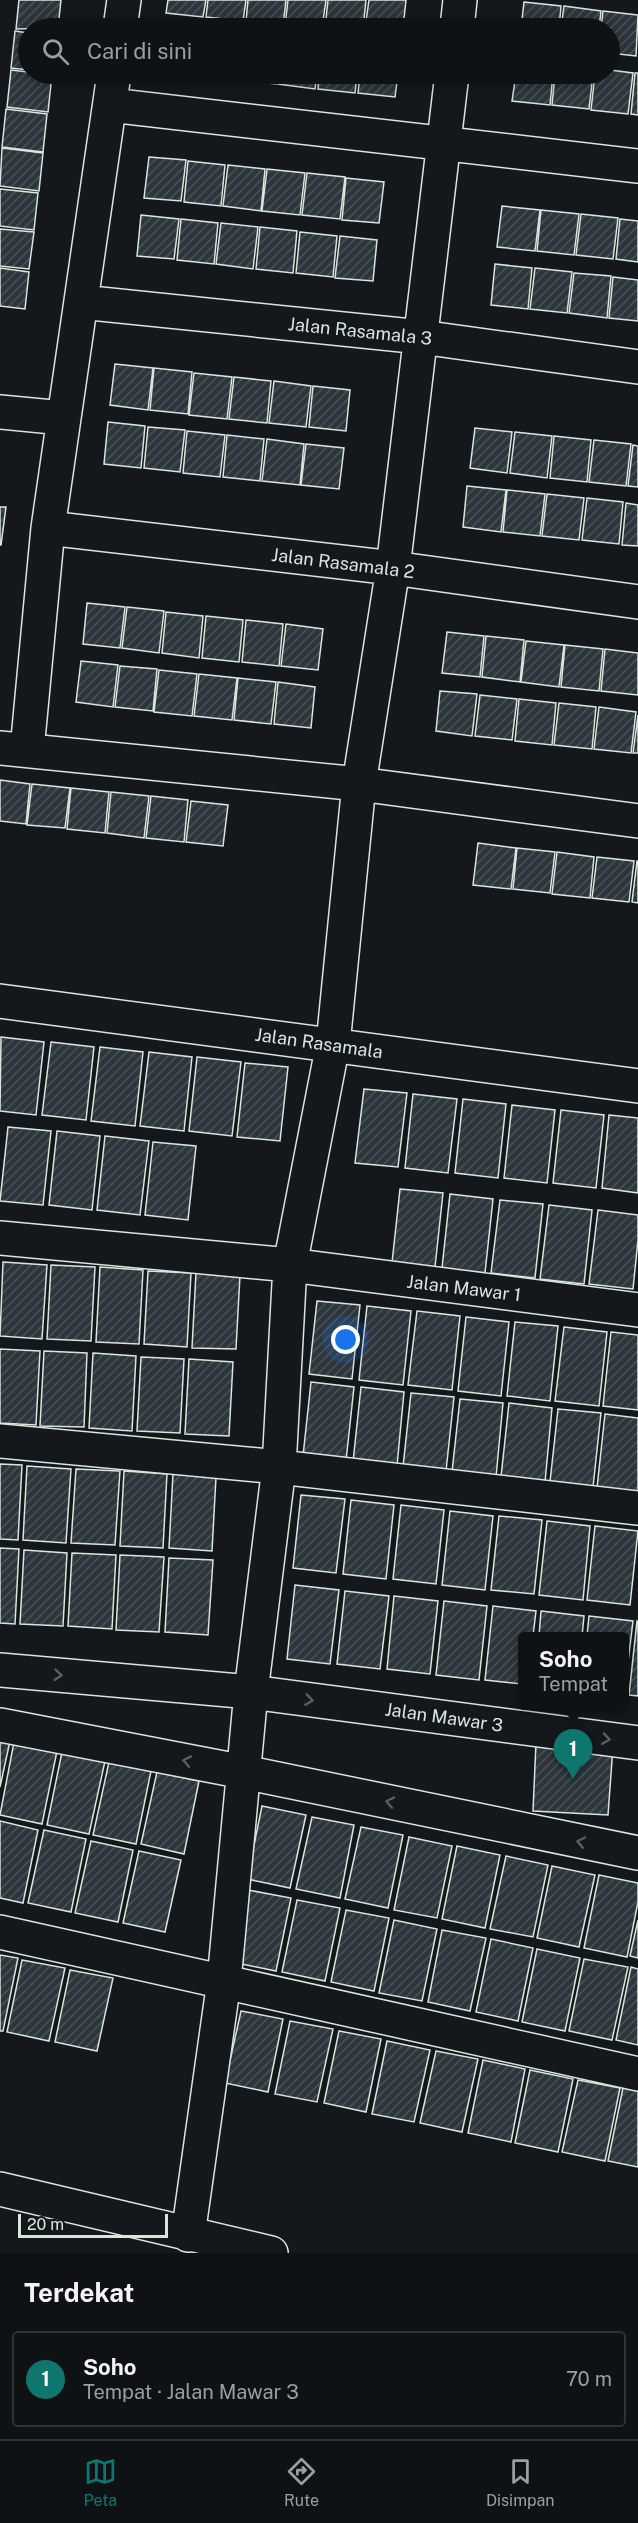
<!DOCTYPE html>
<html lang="id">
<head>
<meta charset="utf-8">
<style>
  :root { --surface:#0f1215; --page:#1d2022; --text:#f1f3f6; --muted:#9b9ea0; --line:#2f3234; --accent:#0f766e }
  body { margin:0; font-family:"Public Sans",sans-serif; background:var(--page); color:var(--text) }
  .scale { position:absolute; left:18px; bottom:15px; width:150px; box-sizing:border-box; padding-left:6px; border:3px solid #d8e6dc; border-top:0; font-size:16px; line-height:21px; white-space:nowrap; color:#d8e6dc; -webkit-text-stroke:4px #14181c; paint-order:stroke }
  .you { position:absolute; left:346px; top:1340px; width:21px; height:21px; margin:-15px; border:4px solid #fff; border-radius:50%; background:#1a73e8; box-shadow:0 0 0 9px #1a73e833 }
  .badge { display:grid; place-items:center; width:39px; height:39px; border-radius:50%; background:var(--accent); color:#fff; font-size:20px; font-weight:700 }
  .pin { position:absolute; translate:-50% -50px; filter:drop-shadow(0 2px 3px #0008) }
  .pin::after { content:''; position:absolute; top:32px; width:21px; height:18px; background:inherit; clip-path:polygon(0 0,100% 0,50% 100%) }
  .popup { position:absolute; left:518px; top:1632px; width:111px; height:78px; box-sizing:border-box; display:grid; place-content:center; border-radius:6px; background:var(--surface); filter:drop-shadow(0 2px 4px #0005); font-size:20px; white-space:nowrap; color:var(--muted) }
  .popup b { font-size:22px; color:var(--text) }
  .popup::after { content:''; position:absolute; left:50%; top:100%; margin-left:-12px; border:12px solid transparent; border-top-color:var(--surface) }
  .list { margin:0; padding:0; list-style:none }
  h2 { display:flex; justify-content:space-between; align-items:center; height:78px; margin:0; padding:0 24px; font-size:26px }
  h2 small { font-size:20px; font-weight:400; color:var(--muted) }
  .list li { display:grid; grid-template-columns:39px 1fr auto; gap:18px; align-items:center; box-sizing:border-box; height:96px; margin:0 12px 12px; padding:0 12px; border:2px solid var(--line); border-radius:6px }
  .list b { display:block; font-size:22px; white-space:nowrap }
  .list p { margin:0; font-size:20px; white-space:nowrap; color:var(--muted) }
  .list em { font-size:20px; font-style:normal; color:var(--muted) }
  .icon { flex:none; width:33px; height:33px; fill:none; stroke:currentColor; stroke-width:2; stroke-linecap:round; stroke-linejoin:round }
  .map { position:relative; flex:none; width:638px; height:2253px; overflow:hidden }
  .search { position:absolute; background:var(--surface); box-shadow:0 3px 15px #0003; left:18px; right:18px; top:18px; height:66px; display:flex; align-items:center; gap:15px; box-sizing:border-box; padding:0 21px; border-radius:33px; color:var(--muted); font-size:22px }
  .sheet { height:186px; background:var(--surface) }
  nav { display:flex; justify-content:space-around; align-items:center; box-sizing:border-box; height:84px; border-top:2px solid var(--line); background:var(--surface); font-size:16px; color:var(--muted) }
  nav a { display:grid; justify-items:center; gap:3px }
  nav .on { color:var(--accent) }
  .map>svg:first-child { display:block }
  .building { fill:url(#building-hatch); stroke:#d8e6dc; stroke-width:1.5 }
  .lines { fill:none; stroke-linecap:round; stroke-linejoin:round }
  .minor-casing { stroke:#d8e6dc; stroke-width:36 }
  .minor { stroke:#14181c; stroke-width:33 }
  .oneway { stroke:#59605f }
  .labels { text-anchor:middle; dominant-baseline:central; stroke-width:4.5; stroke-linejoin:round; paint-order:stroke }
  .street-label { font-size:18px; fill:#d8e6dc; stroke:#14181c }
</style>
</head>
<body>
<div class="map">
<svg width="638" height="2253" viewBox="0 0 638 2253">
  <defs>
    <pattern id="building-hatch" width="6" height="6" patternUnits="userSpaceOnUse" patternTransform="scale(1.5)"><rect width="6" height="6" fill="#2c363c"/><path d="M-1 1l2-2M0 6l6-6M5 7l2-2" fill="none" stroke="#4a5358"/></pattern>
  </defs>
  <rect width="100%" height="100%" fill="#14181c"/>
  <path class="building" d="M19 0H61L58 28 16 29Z
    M168 0H206L203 17 166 13Z
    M208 0H246L243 21 206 17Z
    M248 0H286L283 26 246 21Z
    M288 0H326L322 28 285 26Z
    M328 0H366L363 28H325Z
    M369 0H406L403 28H365Z
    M524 2 561 6 559 28H521Z
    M564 6 601 11 599 28H561Z
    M603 11 638 15 636 56 610 53V28H601Z
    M15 31 28 33V70L11 68Z
    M11 70 52 75 48 112 7 107Z
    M610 70 633 73 628 114 591 110 595 74H610Z
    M635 73H638V115L631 114Z
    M199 74H237V79L199 75Z
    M239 74H277L276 84 238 80Z
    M279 74H317L315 89 278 84Z
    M319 74H357L355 93 318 89Z
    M360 74H398L395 97 358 93Z
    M516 74H553L550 105 512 101Z
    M555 74H593L589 109 552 105Z
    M6 109 47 114 43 152 2 147Z
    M2 148 43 153 39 191 0 186Z
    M149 157 186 160 181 201 144 198Z
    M188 161 225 165 221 206 184 202Z
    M228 165 265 169 261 211 223 206Z
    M267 169 305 173 300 215 262 211Z
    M307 173 345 177 340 219 302 215Z
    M346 178 384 182 379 223 342 220Z
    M0 189 38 193 34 230 0 226Z
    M502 206 540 210 535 251 497 247Z
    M541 210 579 214 574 255 537 251Z
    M581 214 618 218 613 259 576 255Z
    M141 215 179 219 174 259 137 256Z
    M181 219 218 223 214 264 177 260Z
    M620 219 638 221V262L616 259Z
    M221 223 258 227 253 269 216 264Z
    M260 227 297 231 293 273 256 269Z
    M0 229 34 232 29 269 0 266Z
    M300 232 337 236 333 277 296 273Z
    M340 236 377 240 373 281 335 278Z
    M495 264 532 268 528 309 491 305Z
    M0 268 29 272 25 309 0 306Z
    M535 268 572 272 567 313 530 309Z
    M574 273 611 276 607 318 569 313Z
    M613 277 638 280V321L609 318Z
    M115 364 153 368 148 410 110 405Z
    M154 368 192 372 188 414 150 410Z
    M194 373 232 377 227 419 189 415Z
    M234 377 271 381 267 423 229 419Z
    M274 381 311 386 306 427 269 423Z
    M313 386 350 390 346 431 309 427Z
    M108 422 145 426 141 468 104 464Z
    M148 427 185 430 180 472 144 468Z
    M475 428 512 432 507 473 470 468Z
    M187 431 225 435 220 477 183 473Z
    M515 432 552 436 547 478 510 473Z
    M227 435 264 439 260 481 223 477Z
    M554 436 591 440 587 482 550 478Z
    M267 439 304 444 300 485 262 481Z
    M594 440 631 444 626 486 589 482Z
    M306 444 344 448 339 489 301 485Z
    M633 445 638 446V487L628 486Z
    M467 486 506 490 501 532 463 527Z
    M507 490 545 494 540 536 503 532Z
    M547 494 584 498 579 540 542 536Z
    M587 498 623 502 619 544 582 540Z
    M626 503 638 505V546L622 545Z
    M0 507H6L1 545H0Z
    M87 603 125 607 120 648 83 644Z
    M127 607 164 611 159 653 122 648Z
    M166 612 203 616 199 658 162 653Z
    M206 616 243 620 239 662 202 658Z
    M246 620 283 624 279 666 242 662Z
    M286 624 323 629 318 670 281 666Z
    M447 632 484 636 480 677 442 673Z
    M486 636 524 640 520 682 482 677Z
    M526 641 564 645 559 687 521 682Z
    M565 645 603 649 599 691 561 687Z
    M605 649 638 653V695L601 691Z
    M81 661 118 665 113 707 76 702Z
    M120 666 157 669 153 711 115 707Z
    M159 670 197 674 192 716 154 712Z
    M199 674 237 678 232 720 194 716Z
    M238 678 276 682 271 724 234 720Z
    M278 682 315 687 311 728 274 724Z
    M440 691 477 694 472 736 436 731Z
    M480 695 517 699 512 740 475 736Z
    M519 699 556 703 552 745 515 741Z
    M559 703 596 707 592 749 554 745Z
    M599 707 636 712 631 753 594 749Z
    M638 715V753H633Z
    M0 780 30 784 26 824 0 821Z
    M32 784 70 788 65 828 27 825Z
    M71 788 109 792 105 833 67 829Z
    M111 792 149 796 144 838 107 833Z
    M151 796 188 800 184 842 146 838Z
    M191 801 228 805 223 846 186 842Z
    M478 843 516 848 511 889 473 885Z
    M517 848 555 852 550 893 513 889Z
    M557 852 594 857 590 898 552 894Z
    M597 857 634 861 629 902 592 898Z
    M637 861H638V903L632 902Z
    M1 1037 44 1042 36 1115 0 1111Z
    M51 1042 94 1047 86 1120 42 1115Z
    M100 1047 143 1052 135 1126 91 1121Z
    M149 1052 192 1057 184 1131 140 1126Z
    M197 1057 241 1062 232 1136 189 1131Z
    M245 1063 288 1067 280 1141 237 1137Z
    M364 1089 407 1093 398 1167 355 1163Z
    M413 1094 457 1099 448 1173 405 1168Z
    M463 1099 506 1104 498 1178 455 1173Z
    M512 1105 555 1110 547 1183 504 1178Z
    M561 1110 604 1115 596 1188 553 1183Z
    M609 1115 638 1118V1193L602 1188Z
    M8 1127 51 1131 43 1205 0 1201Z
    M57 1131 100 1136 92 1210 49 1205Z
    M105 1136 149 1141 140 1215 97 1210Z
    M153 1142 196 1146 188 1220 145 1215Z
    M400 1189 443 1193 435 1267 392 1263Z
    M450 1194 493 1199 485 1273 442 1268Z
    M500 1200 543 1204 535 1278 491 1273Z
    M549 1205 592 1210 584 1284 540 1279Z
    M598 1210 638 1215V1240L633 1289 589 1284Z
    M3 1262 47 1265 42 1339 0 1336Z
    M51 1265 95 1267 91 1341 47 1339Z
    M100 1267 143 1270 139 1344 96 1342Z
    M148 1271 191 1273 187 1347 144 1344Z
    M196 1273 240 1275 236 1349 192 1348Z
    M317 1301 360 1305 352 1379 309 1374Z
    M367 1306 411 1311 403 1385 359 1380Z
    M417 1311 460 1316 452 1390 408 1385Z
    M466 1317 509 1322 501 1396 458 1391Z
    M515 1322 558 1326 550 1401 507 1396Z
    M564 1327 607 1332 599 1406 555 1401Z
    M611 1332 638 1335V1410L603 1406Z
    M0 1349 40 1351 36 1425 0 1423Z
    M44 1351 87 1353 84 1427 40 1426Z
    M93 1353 136 1356 132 1431 89 1428Z
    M141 1357 184 1359 180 1433 137 1431Z
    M189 1359 233 1362 229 1436 185 1434Z
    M311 1382 354 1387 346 1461 303 1456Z
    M361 1387 404 1392 397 1466 353 1462Z
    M411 1393 454 1397 446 1471 403 1467Z
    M460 1399 503 1403 496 1477 452 1472Z
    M509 1403 552 1408 545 1482 501 1477Z
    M558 1409 601 1413 593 1487 550 1482Z
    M605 1414 638 1418V1492L597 1488Z
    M0 1464 22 1465 18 1540 0 1539Z
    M27 1466 71 1469 66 1543 23 1540Z
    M76 1469 120 1471 115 1545 71 1543Z
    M124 1471 167 1474 163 1548 120 1546Z
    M173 1474 216 1477 212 1551 169 1548Z
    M301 1495 345 1499 336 1573 293 1568Z
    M351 1500 394 1505 386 1579 343 1574Z
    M401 1505 444 1510 436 1584 393 1579Z
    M450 1511 493 1516 485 1590 442 1585Z
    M499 1516 542 1520 534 1594 491 1590Z
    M547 1521 590 1526 583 1600 539 1595Z
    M595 1526 638 1531 630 1605 587 1600Z
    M0 1548 19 1549 15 1624 0 1623Z
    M24 1550 67 1553 63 1626 20 1624Z
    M72 1553 116 1555 112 1629 68 1626Z
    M120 1555 164 1557 159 1632 116 1630Z
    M169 1558 213 1560 208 1635 165 1632Z
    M295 1585 339 1590 330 1664 287 1659Z
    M345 1591 389 1596 380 1669 337 1664Z
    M394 1596 438 1601 430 1674 387 1669Z
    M444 1601 487 1606 479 1680 436 1675Z
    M493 1606 536 1611 533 1636H522V1684L485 1680Z
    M541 1611 584 1616 582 1636H539Z
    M589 1616 633 1621 624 1695V1636H587Z
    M637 1621 638 1622V1696L629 1695Z
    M0 1739 10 1741 0 1787Z
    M14 1742 57 1751 42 1824 0 1815Z
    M536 1743 613 1747 608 1815 533 1811Z
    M62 1752 105 1761 89 1834 47 1825Z
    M109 1762 151 1771 136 1844 93 1835Z
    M157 1772 199 1781 184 1854 141 1844Z
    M262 1806 306 1815 290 1888 247 1879Z
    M312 1817 354 1825 340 1898 296 1889Z
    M0 1821 38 1830 23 1903 0 1898Z
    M361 1827 403 1835 388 1908 345 1899Z
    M44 1830 86 1839 71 1912 28 1903Z
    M409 1837 452 1846 437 1918 394 1910Z
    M91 1841 133 1850 118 1922 75 1913Z
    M457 1846 500 1855 485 1928 442 1919Z
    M139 1851 181 1860 165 1932 123 1923Z
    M506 1856 548 1865 533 1937 490 1929Z
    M552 1866 595 1875 579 1947 537 1938Z
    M599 1875 638 1883V1902L627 1957 584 1948Z
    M248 1890 291 1898 276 1971 232 1962Z
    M297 1900 340 1908 325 1981 282 1972Z
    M346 1910 389 1918 374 1991 331 1982Z
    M394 1920 437 1929 422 2001 379 1993Z
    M638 1920V1958L630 1956Z
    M442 1930 486 1938 470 2011 428 2002Z
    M491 1939 533 1948 518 2021 476 2012Z
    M537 1949 580 1958 565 2031 522 2022Z
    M0 1955 18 1958 3 2031H0Z
    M584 1959 628 1967 612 2040 569 2031Z
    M22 1960 65 1968 49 2041 7 2032Z
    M631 1967 638 1969V2045L616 2040Z
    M70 1970 113 1978 97 2051 55 2042Z
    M241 2011 283 2019 268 2092 225 2083Z
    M290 2021 333 2029 317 2102 275 2094Z
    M339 2031 381 2039 366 2112 324 2103Z
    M387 2041 430 2050 414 2122 372 2114Z
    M436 2051 478 2059 462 2132 420 2123Z
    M483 2060 525 2069 511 2142 468 2133Z
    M530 2070 573 2079 558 2152 515 2143Z
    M578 2080 620 2088 605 2161 562 2152Z
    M623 2088 638 2091V2167L608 2161Z"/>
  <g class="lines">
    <g class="minor-casing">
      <path id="minor" d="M120 28 124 0
        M457 28 460 0
        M110 105 638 166
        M81 302 421 337 638 367
        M0 412 63 418
        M48 528 393 568 638 602
        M0 748 359 784 638 821
        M27 750 48 528 114 74
        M0 1001 638 1086
        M0 1238 290 1265 638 1310
        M0 1441 279 1467 638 1508
        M0 1670 251 1692 638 1743
        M0 1725 244 1772 638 1853
        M0 1932 638 2074
        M0 2189 271 2253
        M188 2235 224 1981 251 1692 279 1467 290 1265 333 1044 359 784 393 568 452 74"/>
    </g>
    <use href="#minor" class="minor"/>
  </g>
  <defs><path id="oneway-chevron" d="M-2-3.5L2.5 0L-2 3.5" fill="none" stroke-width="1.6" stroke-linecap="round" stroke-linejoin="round" transform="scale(1.5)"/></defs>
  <g class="oneway">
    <use href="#oneway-chevron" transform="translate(58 1675) rotate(5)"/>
    <use href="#oneway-chevron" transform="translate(309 1700) rotate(8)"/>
    <use href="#oneway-chevron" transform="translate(606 1739) rotate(8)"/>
    <use href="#oneway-chevron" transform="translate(187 1761) rotate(-169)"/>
    <use href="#oneway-chevron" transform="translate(390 1802) rotate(-168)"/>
    <use href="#oneway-chevron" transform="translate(581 1842) rotate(-168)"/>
  </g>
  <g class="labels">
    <g class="street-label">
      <text transform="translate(360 331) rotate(6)">Jalan Rasamala 3</text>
      <text transform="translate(343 563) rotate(7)">Jalan Rasamala 2</text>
      <text transform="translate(319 1043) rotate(8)">Jalan Rasamala</text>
      <text transform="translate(464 1288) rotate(7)">Jalan Mawar 1</text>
      <text transform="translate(444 1717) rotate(8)">Jalan Mawar 3</text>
    </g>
  </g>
</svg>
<div class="scale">20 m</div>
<div class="you"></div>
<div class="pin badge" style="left:573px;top:1779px">1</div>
<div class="popup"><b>Soho</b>Tempat</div>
<div class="search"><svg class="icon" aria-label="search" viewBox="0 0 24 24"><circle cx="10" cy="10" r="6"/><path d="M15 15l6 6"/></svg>Cari di sini</div>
</div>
<section class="sheet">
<h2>Terdekat<small></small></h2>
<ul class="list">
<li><span class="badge">1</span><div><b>Soho</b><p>Tempat · Jalan Mawar 3</p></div><em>70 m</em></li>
</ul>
</section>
<nav>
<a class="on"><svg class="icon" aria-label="map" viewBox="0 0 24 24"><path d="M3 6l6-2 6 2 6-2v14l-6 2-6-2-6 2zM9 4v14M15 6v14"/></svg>Peta</a>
<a><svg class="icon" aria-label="directions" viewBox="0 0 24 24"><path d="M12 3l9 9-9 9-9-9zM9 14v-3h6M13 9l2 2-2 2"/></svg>Rute</a>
<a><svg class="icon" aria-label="saved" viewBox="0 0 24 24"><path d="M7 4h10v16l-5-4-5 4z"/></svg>Disimpan</a>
</nav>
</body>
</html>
